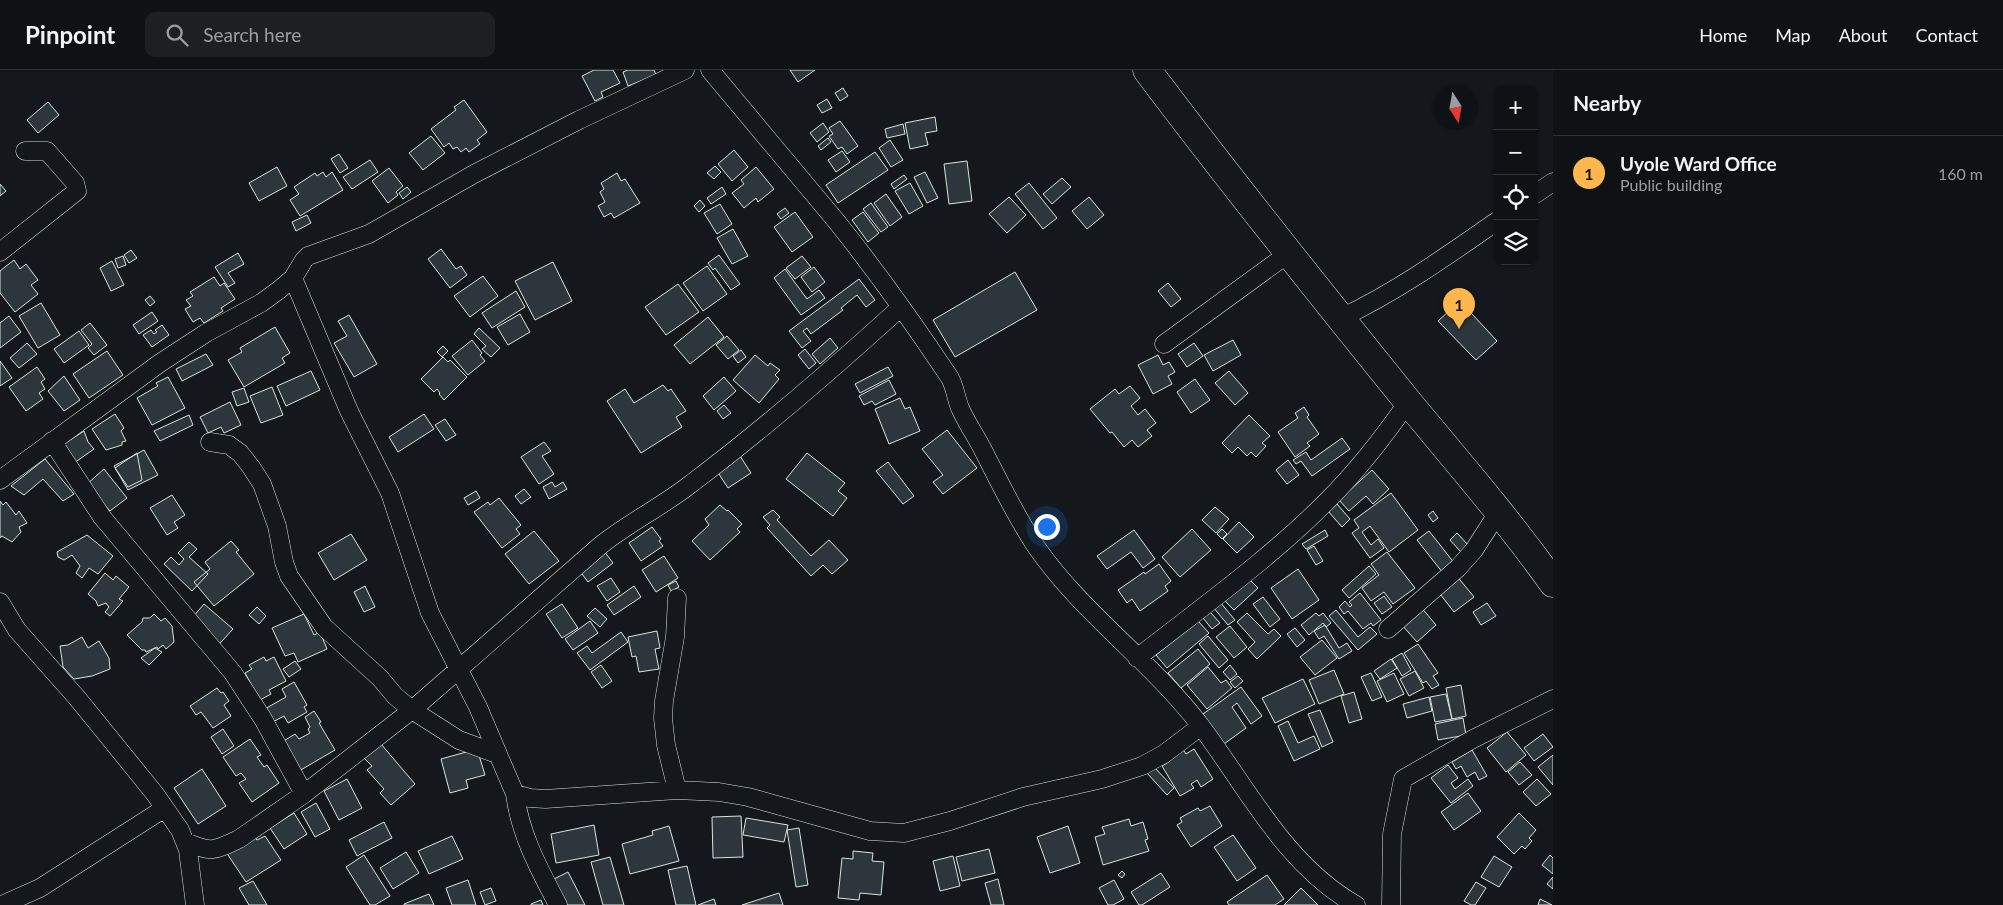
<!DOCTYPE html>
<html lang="en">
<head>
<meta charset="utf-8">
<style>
  :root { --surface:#0f1215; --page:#1d2022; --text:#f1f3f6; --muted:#9b9ea0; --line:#2f3234; --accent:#ffb74d }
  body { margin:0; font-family:Lato,sans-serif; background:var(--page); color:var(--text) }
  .controls { position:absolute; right:15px; top:15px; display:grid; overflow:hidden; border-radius:10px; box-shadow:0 1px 4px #0004 }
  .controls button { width:45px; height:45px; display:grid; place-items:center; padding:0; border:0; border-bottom:1px solid var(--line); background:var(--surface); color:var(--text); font:25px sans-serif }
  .compass { position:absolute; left:1433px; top:15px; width:45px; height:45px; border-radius:50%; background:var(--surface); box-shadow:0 1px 4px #0004; rotate:169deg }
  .you { position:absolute; left:1046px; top:456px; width:18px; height:18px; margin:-12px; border:4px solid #fff; border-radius:50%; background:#1a73e8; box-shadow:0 0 0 8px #1a73e833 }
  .badge { display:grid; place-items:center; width:32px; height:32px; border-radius:50%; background:var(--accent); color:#111; font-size:16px; font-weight:700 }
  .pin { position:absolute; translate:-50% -41px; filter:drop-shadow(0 1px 2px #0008) }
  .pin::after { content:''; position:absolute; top:26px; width:18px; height:15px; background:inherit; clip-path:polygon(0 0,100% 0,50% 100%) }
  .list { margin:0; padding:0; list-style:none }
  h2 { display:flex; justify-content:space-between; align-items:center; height:65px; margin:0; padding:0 20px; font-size:21px }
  h2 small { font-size:16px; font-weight:400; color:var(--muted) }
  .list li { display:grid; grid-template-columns:32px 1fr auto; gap:15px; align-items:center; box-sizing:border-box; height:75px; padding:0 20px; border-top:1px solid var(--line) }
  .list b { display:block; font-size:19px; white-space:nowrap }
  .list p { margin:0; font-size:16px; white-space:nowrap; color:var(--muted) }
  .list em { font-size:16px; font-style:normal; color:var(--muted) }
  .icon { flex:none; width:28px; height:28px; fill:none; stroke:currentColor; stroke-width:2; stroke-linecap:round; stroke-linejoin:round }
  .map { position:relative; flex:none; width:1553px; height:835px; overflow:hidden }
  header { display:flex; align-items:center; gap:30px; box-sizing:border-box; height:70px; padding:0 25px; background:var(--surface); border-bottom:1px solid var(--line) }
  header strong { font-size:24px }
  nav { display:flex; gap:28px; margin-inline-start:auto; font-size:18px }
  .search { width:350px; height:45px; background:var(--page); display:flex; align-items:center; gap:12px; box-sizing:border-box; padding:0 18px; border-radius:10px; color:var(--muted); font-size:19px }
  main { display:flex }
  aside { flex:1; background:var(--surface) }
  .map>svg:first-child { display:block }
  .building { fill:#2c363c; stroke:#d8e6dc }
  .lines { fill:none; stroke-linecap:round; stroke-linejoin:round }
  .minor-casing { stroke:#d8e6dc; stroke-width:19 }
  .trunk-casing { stroke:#d8e6dc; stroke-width:29 }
  .minor { stroke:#14181c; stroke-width:18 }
  .trunk { stroke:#14181c; stroke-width:28 }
</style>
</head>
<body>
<header>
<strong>Pinpoint</strong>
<div class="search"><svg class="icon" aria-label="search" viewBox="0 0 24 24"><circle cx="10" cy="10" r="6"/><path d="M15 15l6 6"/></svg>Search here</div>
<nav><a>Home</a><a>Map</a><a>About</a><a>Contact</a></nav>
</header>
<main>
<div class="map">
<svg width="1553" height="835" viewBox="0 0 1553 835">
  <rect width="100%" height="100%" fill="#14181c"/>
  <path class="building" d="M594 0H613L620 13 601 22 603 27 595 31 582 6Z
    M628 0H654L656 5 628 16 623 2Z
    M790 0H815L798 12Z
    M843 18 848 26 840 31 835 23Z
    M827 29 832 38 822 43 817 35Z
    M464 30 487 62 477 70 480 74 469 82 466 78 461 82 457 77 453 79 449 73 444 77 431 59 456 40 454 37Z
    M48 32 59 45 38 63 27 50Z
    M935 47 937 61 925 63 928 75 910 79 905 53Z
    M840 51 858 76 847 84 842 77 838 79 829 66 833 64 829 58Z
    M823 53 829 62 817 72 810 63Z
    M903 54 905 64 887 68 885 59Z
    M431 66 445 83 423 100 409 83Z
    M828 68 831 72 821 80 818 76Z
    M890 70 903 90 891 97 879 78Z
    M734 80 748 97 732 111 718 94Z
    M842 81 850 92 836 102 828 90Z
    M875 82 888 100 838 133 826 115Z
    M339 84 348 98 340 103 331 89Z
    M370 90 378 102 352 119 343 107Z
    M967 91 972 131 949 134 944 94Z
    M715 96 721 102 714 109 707 103Z
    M277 97 287 116 259 131 249 113Z
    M756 97 774 119 758 132 756 128 744 138 732 123 744 114 741 110Z
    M389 98 403 116 396 122 398 125 388 133 372 111Z
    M323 102 326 107 332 102 343 120 300 146 290 130 299 124 294 117 315 103 317 106Z
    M925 102 938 128 927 133 914 107Z
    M617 103 621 111 625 109 640 133 614 148 611 143 604 147 598 136 605 132 600 122 604 119 601 113Z
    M904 105 907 109 894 119 891 114Z
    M1062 108 1071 117 1052 134 1043 124Z
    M910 113 923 136 909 144 895 121Z
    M1029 113 1057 148 1043 159 1015 124Z
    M0 114 6 121 0 126Z
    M407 117 411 122 403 129 399 123Z
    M722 117 726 124 711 134 707 128Z
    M886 124 902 147 890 156 874 133Z
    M1009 127 1026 145 1007 163 989 144Z
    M1089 127 1104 145 1087 159 1072 141Z
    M700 130 705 136 699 142 694 136Z
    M871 133 888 157 881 162 863 139Z
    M720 134 732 154 717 164 704 143Z
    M785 138 789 143 781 149 777 144Z
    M795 142 813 167 792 182 774 157Z
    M863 142 879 163 868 172 852 150Z
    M307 145 311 153 296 161 292 152Z
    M733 159 748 186 732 194 717 168Z
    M441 179 456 199 461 196 467 205 450 218 428 189Z
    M131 180 137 188 129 193 124 185Z
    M238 183 244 194 228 203 235 213 228 217 215 197Z
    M719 185 740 214 731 220 715 198 713 200 708 193Z
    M123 186 126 195 118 198 115 189Z
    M802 186 811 197 795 209 786 198Z
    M14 190 20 199 26 194 38 210 31 215 38 224 15 242 0 223V201Z
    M112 191 124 215 111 221 100 198Z
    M553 192 572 231 535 250 515 211Z
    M707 196 727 224 703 241 683 213Z
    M814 197 825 212 812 222 801 207Z
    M785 199 807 229 819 220 825 228 801 245 774 208Z
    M1015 202 1037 240 955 287 933 250Z
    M483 206 498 226 470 247 454 226Z
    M214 207 220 216 224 213 235 229 221 238 223 241 204 253 200 248 193 252 185 239 191 236 186 230 193 226 190 222Z
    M859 209 875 230 866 237 857 225 841 238 843 240 811 264 807 258 803 261 811 271 802 278 789 261Z
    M1168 213 1181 229 1171 237 1158 221Z
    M678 214 699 242 666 265 645 237Z
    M516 221 525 237 492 258 482 243Z
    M150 226 155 232 150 236 145 230Z
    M1460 231 1497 271 1476 290 1438 251Z
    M41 233 60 265 38 278 19 246Z
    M152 242 158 251 139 264 133 255Z
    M520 244 530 262 508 275 497 257Z
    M349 245 377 294 354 307 334 273 347 266 338 251Z
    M9 246 21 262 0 278V253Z
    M708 247 724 267 690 294 674 275Z
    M90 253 107 275 94 285 88 278 92 274 81 260Z
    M162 255 169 265 152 277 143 265 151 260 154 264 157 262 155 260Z
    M275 257 290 283 282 288 285 293 244 317 228 290 242 282 240 278Z
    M479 258 500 278 491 287 482 279 486 276 474 264Z
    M79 261 89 275 64 293 54 279Z
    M727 266 739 280 728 289 716 275Z
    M830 268 838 278 820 294 812 284Z
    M472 270 482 283 480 285 485 291 468 305 452 286Z
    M1233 270 1241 285 1213 301 1204 285Z
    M27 273 37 284 19 298 10 288Z
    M1194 273 1203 286 1187 297 1178 284Z
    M443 276 448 281 442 287 437 282Z
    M805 279 816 293 809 299 798 285Z
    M741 280 746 287 738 293 733 286Z
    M107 281 123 305 89 328 73 304Z
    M206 284 213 295 182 311 176 299Z
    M755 285 768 296 770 293 780 300 775 305 779 309 759 333 733 310Z
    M1158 285 1163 295 1169 292 1175 302 1168 306 1172 314 1153 324 1138 295Z
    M443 287 448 292 450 290 467 307 444 330 439 324 440 323 437 319 434 322 421 309Z
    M0 291 12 308 0 316Z
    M37 297 45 309 41 312 45 319 39 323 43 329 26 341 9 317Z
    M888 297 893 306 860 323 855 314Z
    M311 301 320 320 286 336 277 316Z
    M1229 301 1248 323 1235 335 1215 313Z
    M64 306 80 330 64 341 48 321Z
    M168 307 185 338 152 355 137 328 158 316 156 313Z
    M724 307 736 321 714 340 703 326Z
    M1195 309 1210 330 1191 343 1177 322Z
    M889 310 896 324 875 335 872 331 864 335 859 326Z
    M663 315 668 321 671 319 686 341 676 347 682 357 641 383 607 331 625 319 634 333Z
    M1130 316 1140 328 1131 336 1138 345 1145 339 1156 353 1147 360 1152 366 1138 377 1132 370 1124 377 1112 362 1110 363 1090 339 1115 319 1119 324Z
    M272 317 283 345 261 353 250 326Z
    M244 318 249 332 237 336 232 322Z
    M900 328 905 339 910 337 920 361 889 374 875 339Z
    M230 332 241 355 224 363 221 357 208 363 200 347Z
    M724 335 731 343 723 349 717 341Z
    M1304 337 1309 345 1307 347 1319 364 1307 373 1310 376 1295 387 1278 362 1298 348 1295 343Z
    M115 344 124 358 121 361 126 371 122 372V375L106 380 92 359Z
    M424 344 434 359 398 382 389 367Z
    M189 345 193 355 160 371 154 361Z
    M1249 345 1270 366 1262 373 1266 376 1256 387 1251 382 1247 386 1238 377 1232 383 1222 373Z
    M445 349 456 365 446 371 435 355Z
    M947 360 977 398 943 424 933 412 943 405 922 379Z
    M84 361 88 372 94 379 74 393 62 375Z
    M1342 368 1350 379 1312 406 1301 391 1296 394 1293 390 1306 382 1311 390Z
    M544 372 551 381 542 386 554 404 539 414 521 387Z
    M144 380 158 405 128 420 114 396Z
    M137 383 142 410 128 417 115 398Z
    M807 383 845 413 838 421 847 428 833 446 786 409Z
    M740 386 751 403 728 418 717 401Z
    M45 389 74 424 63 431 43 409 24 425 11 416Z
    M1288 390 1299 405 1287 414 1276 400Z
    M888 392 914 426 903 434 876 401Z
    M104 399 127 428 110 441 86 415Z
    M1372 400 1389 419 1373 434 1366 426 1349 441 1339 430Z
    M552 412 555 417 563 412 567 419 549 429 543 417Z
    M524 419 531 427 521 434 515 426Z
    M476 421 480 428 468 435 464 428Z
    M1391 423 1418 460 1389 482 1370 456 1362 462 1371 475 1378 469 1384 478 1370 488 1352 463 1359 458 1354 450Z
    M172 425 185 445 174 452 178 458 167 465 150 438Z
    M499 428 521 455 516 459 520 464 502 478 474 442 488 432 490 435Z
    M0 431 3 435 6 432 16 445 19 441 27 453 19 457 21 462 12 472 2 466 0 468Z
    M1337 434 1350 449 1342 457 1328 441Z
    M720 435 727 441 728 440 742 454 737 459 740 462 710 490 692 471 709 455 705 449Z
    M1215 437 1229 449 1216 463 1202 450Z
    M773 440 780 447 777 450 811 486 829 470 848 490 832 504 823 495 811 506 767 458 770 455 763 447Z
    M1433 441 1438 448 1433 452 1428 445Z
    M1239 452 1254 467 1237 483 1223 469Z
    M652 457 661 469 659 471 663 476 641 491 629 473Z
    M1192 459 1211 480 1180 507 1162 487Z
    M1222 459 1227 464 1222 469 1217 464Z
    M1134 460 1155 489 1143 498 1131 482 1107 499 1097 486Z
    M1325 460 1328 466 1306 479 1302 474Z
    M534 461 559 491 529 514 505 484Z
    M1429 461 1455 494 1443 503 1417 470Z
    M1457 463 1468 475 1461 482 1450 470Z
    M351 464 367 490 334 510 318 483Z
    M87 465 113 486 98 504 89 498 82 508 76 503 80 496 72 485 64 490 58 487 57 482Z
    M231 471 239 480 236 482 254 504 214 536 194 512 210 499 205 492Z
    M189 472 197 479 189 487 208 504 192 521 164 494 171 487 179 495 184 489 178 483Z
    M1314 476 1323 491 1316 495 1307 480Z
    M604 481 613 493 588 512 579 500Z
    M1387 482 1415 518 1393 534 1384 522 1371 531 1362 518 1379 505 1371 494Z
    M664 486 678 508 656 522 642 500Z
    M1159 494 1171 511 1165 516 1168 521 1140 541 1132 529 1127 533 1118 520 1144 502 1145 504Z
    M1369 496 1376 504 1349 528 1342 520Z
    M1298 499 1319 530 1292 549 1271 518Z
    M105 503 113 510 116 506 129 517 119 529 123 531 110 546 105 542 109 537 106 533 98 536 96 531 88 524Z
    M1456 505 1474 527 1454 542 1437 520Z
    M611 508 620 522 607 531 597 516Z
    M1248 508 1258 518 1234 540 1224 530Z
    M676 511 679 517 671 521 668 515Z
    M365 516 375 537 364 542 354 522Z
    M634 516 641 527 614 545 607 535Z
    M1360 523 1381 550 1373 556 1371 553 1363 559 1348 541 1344 544 1339 537 1345 531 1350 537 1352 535 1349 532Z
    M1384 526 1392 537 1382 544 1374 533Z
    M1263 527 1280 549 1270 557 1253 534Z
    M1219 531 1235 550 1228 555 1213 537Z
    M1487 533 1496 546 1481 555 1473 542Z
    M204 534 233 559 211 583 192 548Z
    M562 534 578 558 562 568 546 544Z
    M257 537 266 546 259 554 249 545Z
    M1421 537 1436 555 1417 572 1401 554Z
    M595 538 607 549 600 557 587 546Z
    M1336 540 1358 567 1370 557 1377 564 1358 580 1329 546Z
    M1210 542 1220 553 1212 559 1203 548Z
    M1247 543 1268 564 1274 559 1281 566 1257 589 1248 579 1255 572 1237 552Z
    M1316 543 1319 546 1323 543 1331 553 1326 557 1323 553 1309 565 1301 555Z
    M154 544 161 551 165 548 172 556 174 572 166 579 163 575 158 579 157 577 146 582 145 580H142L127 565 142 552 143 548H150Z
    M304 544 314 565 320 562 327 579 298 592 294 583 285 586 272 558Z
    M590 551 598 563 573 580 565 569Z
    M1198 551 1209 563 1167 598 1156 585Z
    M1325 555 1339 578 1347 573 1352 581 1339 589 1324 566 1319 569 1314 561Z
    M1230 556 1247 577 1234 588 1216 567Z
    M1295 558 1305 570 1297 577 1287 564Z
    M657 561 660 578 655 579 659 599 639 602 636 586 632 587 628 567Z
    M621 562 628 572 590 600 577 583 587 576 592 583Z
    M1208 566 1228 590 1219 598 1199 574Z
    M82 567 88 578 99 571 109 588 110 599 92 606 74 609 63 597 60 576 68 575Z
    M1322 570 1337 588 1315 605 1300 587Z
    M1418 574 1438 603 1433 606 1439 615 1432 619 1426 611 1423 613 1404 583Z
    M155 578 162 582 149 595 141 588Z
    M1198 579 1210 594 1181 618 1168 603Z
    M1402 583 1411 600 1402 606 1392 589Z
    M264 587 266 591 274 587 286 611 269 620 271 624 260 630 245 603 252 599 249 595Z
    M1391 589 1397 598 1380 609 1374 601Z
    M295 591 301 599 289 607 283 599Z
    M601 595 612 611 602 618 591 602Z
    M1230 595 1237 604 1230 610 1223 602Z
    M1208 597 1221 613 1226 610 1232 618 1207 639 1187 615Z
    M1334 600 1344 624 1319 634 1309 610Z
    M1415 601 1424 618 1409 626 1400 609Z
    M1371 603 1382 627 1372 631 1361 607Z
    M1394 603 1404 624 1387 632 1377 611Z
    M1238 606 1243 611 1235 618 1230 612Z
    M1303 609 1315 634 1275 653 1262 628Z
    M294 612 307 635 304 637 307 642 288 653 284 646 271 653 263 640 286 627 282 619Z
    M1461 615 1466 646 1452 649 1446 618Z
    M1241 617 1262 646 1251 654 1237 633 1232 637 1246 658 1224 674 1203 644Z
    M217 618 221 623 223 622 229 631 224 635 231 646 213 658 201 642 196 645 190 636Z
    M1354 622 1362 649 1349 653 1341 626Z
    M1446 624 1452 649 1435 652 1430 627Z
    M1429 627 1432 641 1407 648 1403 634Z
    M1320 640 1333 672 1322 677 1308 644Z
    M314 641 321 652 319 653 335 680 299 701 282 672 295 664 299 669 310 663 308 659 310 657 305 647Z
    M1463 648 1466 665 1438 670 1435 654Z
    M1288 651 1298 673 1314 666 1320 679 1294 691 1278 656Z
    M223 659 234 676 222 684 211 667Z
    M1507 662 1526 685 1506 702 1487 678Z
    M1543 664 1553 677 1534 691 1524 678Z
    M250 669 261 685 257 687 264 697 267 695 279 713 252 732 239 713 246 709 241 703 236 706 223 687Z
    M381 674 415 714 391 735 380 723 384 719 367 700 372 696 364 688Z
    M1182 678 1186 684 1194 679 1213 709 1201 717 1197 710 1191 714 1194 718 1180 726 1162 696 1170 691 1167 686Z
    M477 679 485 705 466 710 468 718 450 723 441 689Z
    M1472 680 1487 706 1479 710 1475 702 1467 707 1461 696 1456 699 1452 692Z
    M1553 685V715L1538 697Z
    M1520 692 1532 705 1519 715 1508 702Z
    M1448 695 1458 708 1451 713 1455 719 1468 709 1473 716 1451 733 1431 708Z
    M1153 696 1174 718 1167 725 1146 702Z
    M202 699 226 736 198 754 174 718Z
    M347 709 362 738 339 750 324 721Z
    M1537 709 1551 724 1536 736 1523 722Z
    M1468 723 1481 741 1454 760 1441 742Z
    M316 733 330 759 315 767 301 742Z
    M1210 736 1222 756 1191 777 1177 755 1182 752 1180 748 1198 738 1200 741Z
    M294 743 307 764 284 779 270 758Z
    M1519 743 1536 760 1529 768 1532 771 1525 779 1522 776 1514 784 1497 767Z
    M741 746 743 787 713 788 712 747Z
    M746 748 788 755 784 772 743 765Z
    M1129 749 1131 756 1143 752 1148 769 1145 770 1149 781 1103 795 1095 767 1105 764 1102 757Z
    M384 752 392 768 357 786 349 770Z
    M594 755 599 785 556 793 551 764Z
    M669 756 679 791 630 804 622 774 653 765 652 761Z
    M1068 756 1080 793 1050 803 1037 767Z
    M799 758 808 815 796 817 787 760Z
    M253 765 257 770 265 766 281 790 246 812 226 782Z
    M1233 765 1256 798 1237 811 1214 777Z
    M452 766 463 789 429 804 418 781Z
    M989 779 995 803 962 811 956 787Z
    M853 781 873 783 872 791 884 792 881 825 860 823 859 830 838 828 842 788 853 789Z
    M406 782 419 803 393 819 380 798Z
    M364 785 390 826 375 835H370L346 797Z
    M1550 785 1553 788V804L1542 795Z
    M953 786 960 816 940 821 933 791Z
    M1494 786 1512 797 1499 817 1481 807Z
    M610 787 624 835H603L591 792Z
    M687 796 696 835H676L668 800Z
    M1122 801 1125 804 1122 808 1118 805Z
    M568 802 585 835H567L554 809Z
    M1161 803 1170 817 1142 835H1139L1131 822Z
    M1267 805 1284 829 1275 835H1229L1227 832Z
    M1553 807V819L1547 814Z
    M998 809 1004 835H991L985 813Z
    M468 810 476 835H452L446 818Z
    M1114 810 1124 829 1113 835H1108L1099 818Z
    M253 811 267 835H249L239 818Z
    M1476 812 1486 818 1475 835H1471L1464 831Z
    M491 818 496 831 485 835 480 822Z
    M1301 818 1318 835H1284Z
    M779 823 783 835H742Z
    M429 824 434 835H404V834Z
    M714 829 716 835H698Z
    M1540 829 1552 835H1538Z
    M541 830 543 835H531V834Z"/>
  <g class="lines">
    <g class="minor-casing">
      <path id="minor" d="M710 0C752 51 795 101 837 152 877 202 914 254 950 308 955 317 956 328 960 338 966 352 976 366 983 380 1000 413 1016 447 1037 478 1083 544 1151 591 1200 655 1247 717 1285 795 1356 835
        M1534 125 1553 112
        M0 182 77 121 75 113 47 81H25
        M293 208 349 341 390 423 430 543 478 637 515 724 530 728 545 729 677 720 719 722 748 727 870 761 904 763 950 751 1023 727 1102 709 1142 696 1164 684 1201 656
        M1341 248C1396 222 1447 186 1497 151
        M1164 274 1289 183
        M52 371 102 447 233 603 263 649 304 724
        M210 372 229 375 240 383 251 397 262 414 277 456 284 492 289 506 324 557 380 608 395 626 412 640 459 670 497 684
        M0 410 160 293 206 263 261 233 279 220 293 208 304 190 308 186 369 164 474 104 579 50 685 0
        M677 528 675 567 664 631 663 648 666 675 677 720
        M0 532 17 560 78 629 155 724 180 760 188 780 195 835
        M1388 559 1458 498 1474 480 1499 441
        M1137 588C1202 537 1271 488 1329 429 1358 400 1385 365 1408 332
        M515 724C520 764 539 799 558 835
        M186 772C211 783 214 781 239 769L304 724 412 640 601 475C630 452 663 436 692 413 765 358 834 298 901 237
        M2 835 40 818 165 738
        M1391 835 1392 764 1403 709 1473 669 1553 629"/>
    </g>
    <g class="trunk-casing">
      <path id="trunk" d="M1147 0C1232 113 1320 223 1409 333 1458 392 1508 450 1553 513"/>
    </g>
    <use href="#minor" class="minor"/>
    <use href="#trunk" class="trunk"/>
  </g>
</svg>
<div class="controls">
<button>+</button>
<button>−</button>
<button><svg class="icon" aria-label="locate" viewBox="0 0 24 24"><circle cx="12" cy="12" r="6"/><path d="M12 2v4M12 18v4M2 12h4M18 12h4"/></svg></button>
<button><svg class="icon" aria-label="layers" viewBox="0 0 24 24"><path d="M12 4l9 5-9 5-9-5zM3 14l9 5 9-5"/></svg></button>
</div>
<svg class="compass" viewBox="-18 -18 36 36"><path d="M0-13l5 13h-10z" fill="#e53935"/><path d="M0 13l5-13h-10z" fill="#9b9ea0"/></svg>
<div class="you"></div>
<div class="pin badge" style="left:1459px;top:259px">1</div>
</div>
<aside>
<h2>Nearby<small></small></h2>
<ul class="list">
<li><span class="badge">1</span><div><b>Uyole Ward Office</b><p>Public building</p></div><em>160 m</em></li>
</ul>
</aside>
</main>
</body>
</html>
